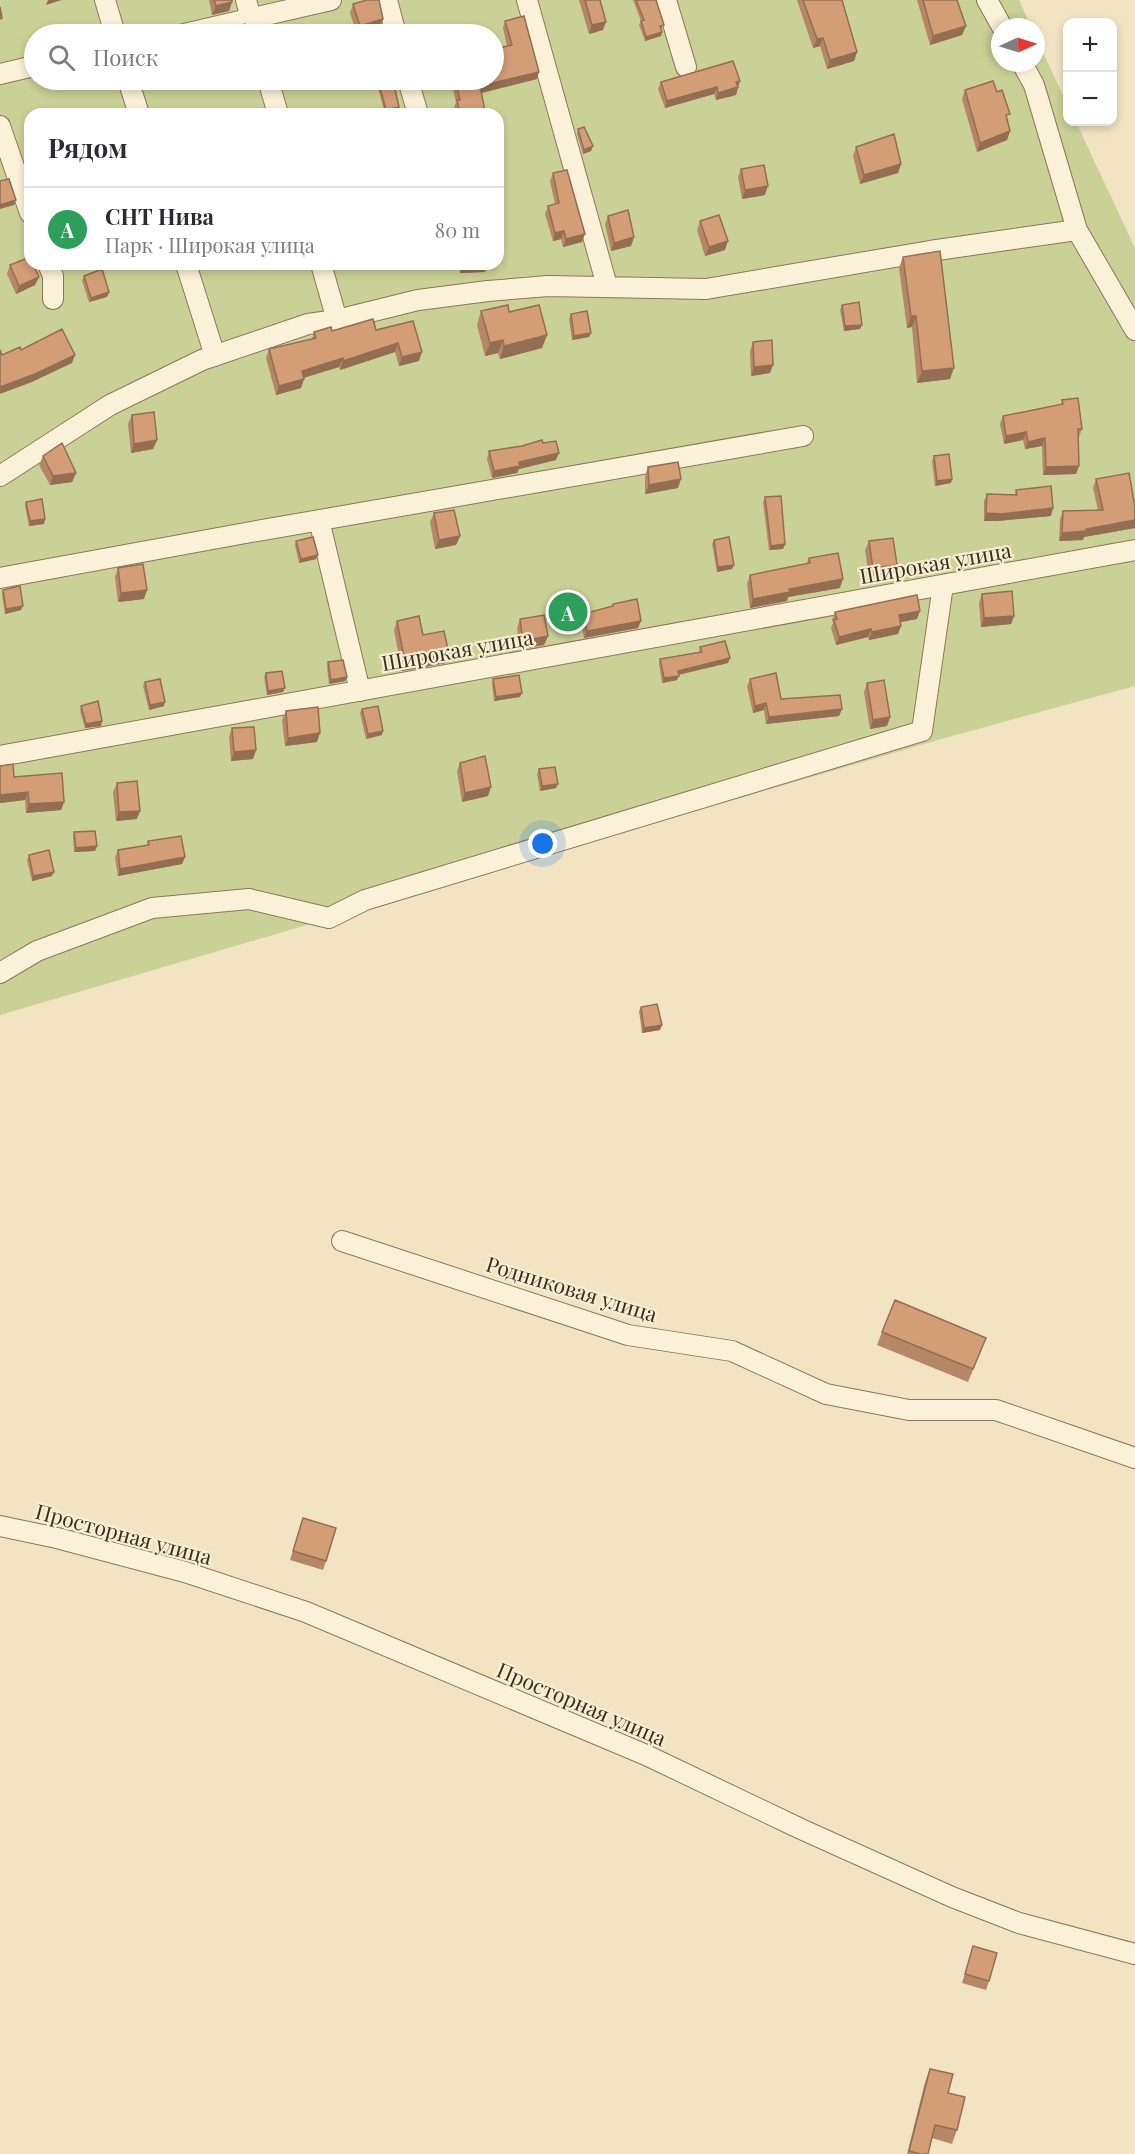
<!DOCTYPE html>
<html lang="ru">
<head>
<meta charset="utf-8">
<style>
  :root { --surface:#fff; --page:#f7f7f7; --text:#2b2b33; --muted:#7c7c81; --line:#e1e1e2; --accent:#2563eb }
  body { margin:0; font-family:"Playfair Display",serif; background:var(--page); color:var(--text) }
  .controls { position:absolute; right:18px; top:18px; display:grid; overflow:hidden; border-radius:12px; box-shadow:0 3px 9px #0003 }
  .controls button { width:54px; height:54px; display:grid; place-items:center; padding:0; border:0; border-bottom:2px solid var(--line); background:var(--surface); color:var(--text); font:30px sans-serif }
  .compass { position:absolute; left:991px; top:18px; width:54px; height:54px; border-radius:50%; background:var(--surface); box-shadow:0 3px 9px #0003; rotate:86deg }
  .you { position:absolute; left:543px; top:844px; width:21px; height:21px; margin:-15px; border:4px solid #fff; border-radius:50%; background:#1a73e8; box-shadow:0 0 0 9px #1a73e833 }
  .badge { display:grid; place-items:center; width:39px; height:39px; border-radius:50%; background:var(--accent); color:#fff; font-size:20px; font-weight:700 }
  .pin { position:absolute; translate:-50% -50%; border:3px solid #fff; box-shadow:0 2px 6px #0006 }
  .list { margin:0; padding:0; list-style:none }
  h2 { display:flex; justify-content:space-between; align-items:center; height:78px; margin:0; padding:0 24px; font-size:26px }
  h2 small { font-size:20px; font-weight:400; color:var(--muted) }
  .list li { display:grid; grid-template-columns:39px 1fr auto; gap:18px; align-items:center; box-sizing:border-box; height:84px; padding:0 24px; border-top:2px solid var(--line) }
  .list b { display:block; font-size:22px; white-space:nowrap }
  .list p { margin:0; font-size:20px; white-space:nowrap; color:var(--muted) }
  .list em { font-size:20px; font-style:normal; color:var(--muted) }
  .icon { flex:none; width:33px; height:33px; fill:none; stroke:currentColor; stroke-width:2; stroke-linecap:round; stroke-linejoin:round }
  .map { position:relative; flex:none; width:1135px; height:2154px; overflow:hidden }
  .search { position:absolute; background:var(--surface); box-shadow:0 3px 9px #0003; left:24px; top:24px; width:480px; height:66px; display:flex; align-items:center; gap:15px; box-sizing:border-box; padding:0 21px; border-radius:33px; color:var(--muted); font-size:22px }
  .panel { position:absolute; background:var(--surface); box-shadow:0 3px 9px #0003; left:24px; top:108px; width:480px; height:162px; border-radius:18px }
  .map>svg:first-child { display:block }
  .garden { fill:#cad196; fill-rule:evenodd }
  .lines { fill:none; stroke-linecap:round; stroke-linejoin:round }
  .street-casing { stroke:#8e7558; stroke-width:22 }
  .street { stroke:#fbf1d8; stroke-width:20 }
  .wall { fill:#b58765 }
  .shaded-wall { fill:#946e53 }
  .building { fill:#d39d76; stroke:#946e53; stroke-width:1.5 }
  .labels { text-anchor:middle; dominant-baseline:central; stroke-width:4.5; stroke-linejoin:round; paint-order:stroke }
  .street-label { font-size:21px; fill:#3d2d1d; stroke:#f8eed4 }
</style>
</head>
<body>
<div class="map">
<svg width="1135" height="2154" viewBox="0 0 1135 2154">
  <rect width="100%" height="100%" fill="#f2e4c3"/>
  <path class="garden" d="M0 0H1019L1031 27H1000V63H1036V37L1067 104 1068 122H1076L1135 248V686L938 740 0 1015ZM34 34H494V80H34ZM30 114H498V264H30Z"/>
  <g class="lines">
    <g class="street-casing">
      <path id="street" d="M105 0 115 34
        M246 0 255 34
        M387 0 396 34
        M527 0 607 286
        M666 0 686 67
        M987 0 1002 27
        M184 34 331 0
        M1022 63 1034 85 1077 230 1135 330
        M0 74 34 66
        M128 80 139 114
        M268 80 278 114
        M408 80 418 114
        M0 126 30 213
        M48 264 53 276V299
        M186 264 215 356
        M321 264 337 320
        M0 476 110 405 202 360 308 324 337 320 418 300 488 291 548 286 706 289 930 251 1077 230
        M319 520 360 691
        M0 578 251 532 803 436
        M0 756 1135 550
        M0 973 37 951 152 908 249 899 329 918 365 900 922 731 943 585
        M342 1241 628 1335 732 1351 826 1394 909 1410H996L1135 1458
        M0 1526 57 1538 185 1572 306 1612 646 1755 801 1829 952 1897 1019 1923 1135 1954"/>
    </g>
    <use href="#street" class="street"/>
  </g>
  <path class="wall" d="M209 0H232L229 11 212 15Z
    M579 0H600L603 30 589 34Z
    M633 0H656L664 25 661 30 662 32 661 36 645 41 639 25 641 21Z
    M797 0H842L857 52 854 61 827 69 820 46 813 48Z
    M917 0H957L966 26 962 35 930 45Z
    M353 4 383 19 380 27 357 34 350 13Z
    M505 21 537 79 481 93 484 114H456L454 108 456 102 451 80H494V49L507 46 503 28Z
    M280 80H298L297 84 283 88Z
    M376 80H393L397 111 385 114Z
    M661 82 738 86 736 95 716 100 714 94 665 108 658 89Z
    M965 90 1010 131 1007 140 977 152 962 99Z
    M578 129 593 146 591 151 583 154 577 134Z
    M856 147 901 164 898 173 860 184 853 156Z
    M741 169 765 195 742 199 738 177Z
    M553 173 582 242 563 247 561 239 553 241 545 214 548 206 555 204 550 181Z
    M608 216 634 237 631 246 611 251 605 224Z
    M700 221 725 250 705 256 697 230Z
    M903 257 950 379 917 383 912 327 907 328 899 268Z
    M459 264H488L485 272 460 273Z
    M10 265 39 277 35 285 16 294 7 274Z
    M84 276 109 292 107 297 89 302 82 281Z
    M842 305 862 325 860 329 844 331 840 310Z
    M481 311 509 312 547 335 542 348 500 359 498 353 485 356 477 325Z
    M571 314 589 337 572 340 569 319Z
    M413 321 419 361 399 366 395 352 340 370 339 367 304 378 301 388 276 395 266 358 269 349 312 339 314 332 376 330Z
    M753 342 770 373 751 376 750 351Z
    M1062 400 1082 429 1079 437 1076 474 1043 475 1042 446 1025 449 1023 440 1004 444 1000 424 1003 416 1061 405Z
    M132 415 157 440 153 449 131 453 128 424Z
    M543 443 556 460 519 469 517 473 492 478 487 459 489 451Z
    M43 456 76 473 72 482 50 485 39 465Z
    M934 456 952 479 951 483 935 486 932 461Z
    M648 467 678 488 645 494V476Z
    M1096 479 1135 507V528L1084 537 1083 540 1059 541 1060 519 1063 511 1098 510 1093 488Z
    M1016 490 1051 516 998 521H984V501L987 494 1015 495Z
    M765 497 785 544 783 549 769 550 763 502Z
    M26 502 45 519 44 524 29 526 25 506Z
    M434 513 460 536 456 545 435 549 430 522Z
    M714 540 734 565 732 569 717 572 712 544Z
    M296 541 316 559 299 563 295 545Z
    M869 541 897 565 894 573 869 577 865 550Z
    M809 558 840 588 788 597 787 601 750 608 747 584 750 575 807 563Z
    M118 568 144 599 118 602 115 577Z
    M3 590 21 610 5 614 2 595Z
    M982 594 1014 616 1011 624 981 627 979 603Z
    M613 604 638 628 584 638 581 621 583 614 612 606Z
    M835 612 917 619 900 622 901 626 898 634 869 640 868 637 836 645 831 628 833 623 832 620Z
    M520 619 548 636 544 645 520 649 517 628Z
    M397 621 423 635 446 663 402 671 394 630Z
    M700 647 728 663 679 675 677 680 662 683 659 663 660 659 699 652Z
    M328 662 345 681 329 684 327 667Z
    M266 673 283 692 267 695 264 677Z
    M493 679 520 697 494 701 492 684Z
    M750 679 781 699 842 709 839 716 766 724 764 710 753 713 747 686Z
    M145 682 164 706 149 710 143 686Z
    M867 683 890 717 887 726 870 729 864 692Z
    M81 706 101 726 85 728 80 711Z
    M362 709 382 735 366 739 360 713Z
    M286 711 317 742 285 746 282 720Z
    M232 728 256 750 253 759 231 761 229 737Z
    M460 763 488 796 462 802 457 771Z
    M0 766 14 777 64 802 61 810 26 813 25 800 0 803Z
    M539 769 556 788 540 791 537 774Z
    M117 783 137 819 116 821 113 792Z
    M74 832 97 846 95 851 74 852 73 837Z
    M148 841 185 857 182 864 118 876 115 858 118 850 147 845Z
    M29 855 52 876 32 881 27 860Z
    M641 1007 660 1030 642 1033 639 1011Z
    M882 1332 986 1338 968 1382 877 1345Z
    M303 1518 326 1561 323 1570 290 1560Z
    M973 1946 989 1981 986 1990 962 1983Z
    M930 2069 948 2093 957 2130 952 2144 932 2138 928 2154H907L925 2082Z"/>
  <path class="shaded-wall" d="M48 0H62L46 5Z
    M232 2 229 11 212 15 216 6Z
    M383 19 380 27 357 34 360 26Z
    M606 22 603 30 589 34 592 25Z
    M966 26 962 35 930 45 933 36Z
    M662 32 661 36 645 41 646 37Z
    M823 38 820 46 813 48 817 39Z
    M857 52 854 61 827 69 830 60Z
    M539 72 537 79 477 94 480 86Z
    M299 80 297 84 283 88 284 83Z
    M740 81 736 95 716 100 718 93 736 82Z
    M717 87 714 94 665 108 667 101Z
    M399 107 397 111 385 114 386 110Z
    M485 111 484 114H471Z
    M1010 131 1007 140 977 152 980 143Z
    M593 146 591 151 583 154 584 150Z
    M901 164 898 173 860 184 864 175Z
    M768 186 765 195 742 199 745 190Z
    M16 200 14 205 0 209V205Z
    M564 231 561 239 553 241 555 233Z
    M585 234 582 242 563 247 566 239Z
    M634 237 631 246 611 251 614 243Z
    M728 241 725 250 705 256 709 247Z
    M207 264H216L206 268Z
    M335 264H345L334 267Z
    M463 264H488L485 272 460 273Z
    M39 277 35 285 16 294 19 286Z
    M109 292 107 297 89 302 91 298Z
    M911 316H916L912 327 907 328Z
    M862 325 860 329 844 331 845 326Z
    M591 333 589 337 572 340 574 336Z
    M547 335 542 348 500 359 504 346Z
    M503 340 498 353 485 356 490 343Z
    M398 343 395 352 340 370 343 361Z
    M422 352 419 361 399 366 402 357Z
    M75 355 72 363 32 382 0 394V387Z
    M343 358 339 367 299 379 302 371Z
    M773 365 770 373 751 376 754 367Z
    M954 368 950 379 917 383 922 371Z
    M304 379 301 388 276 395 279 386Z
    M1026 432 1023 440 1004 444 1006 436Z
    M1045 438 1042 446 1025 449 1028 442Z
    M157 440 153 449 131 453 134 444Z
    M559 453 556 460 519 469 517 473 492 478 494 471 519 462Z
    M1079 466 1076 474 1043 475 1046 467Z
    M76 473 72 482 50 485 53 476Z
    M681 479 678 488 645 494 649 485Z
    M952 479 951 483 935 486 937 481Z
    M1053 508 1051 516 998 521H984L986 513Z
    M45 519 44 524 29 526 30 521Z
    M1135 520V528L1084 537 1083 540 1059 541 1062 533Z
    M460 536 456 545 435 549 439 540Z
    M785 544 783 549 769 550 771 546Z
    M318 555 316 559 299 563 301 559Z
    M734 565 732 569 717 572 718 567Z
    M897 565 894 573 869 577 873 568Z
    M843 579 840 588 788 597 787 601 750 608 753 599 789 589Z
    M147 590 144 599 118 602 121 593Z
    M23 606 21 610 5 614 6 609Z
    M920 611 917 619 896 623 899 615Z
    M1014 616 1011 624 981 627 984 618Z
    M641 621 638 628 584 638 587 631Z
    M901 626 898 634 869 640 872 632Z
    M871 629 868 637 836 645 839 637Z
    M548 636 544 645 520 649 523 641Z
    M449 654 446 663 402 671 405 662Z
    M730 658 728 663 676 675 678 671Z
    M679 676 677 680 662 683 664 678Z
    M347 677 345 681 329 684 331 680Z
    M285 688 283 692 267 695 268 691Z
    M522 693 520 697 494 701 496 697Z
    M165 702 164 706 149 710 150 705Z
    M766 703 764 710 753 713 755 706Z
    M842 709 839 716 766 724 769 717Z
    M890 717 887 726 870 729 873 720Z
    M102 721 101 726 85 728 86 724Z
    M383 731 382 735 366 739 368 734Z
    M320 733 317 742 285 746 288 738Z
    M256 750 253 759 231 761 234 752Z
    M558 784 556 788 540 791 542 786Z
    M491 787 488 796 462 802 465 793Z
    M28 792 25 800 0 803V795Z
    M64 802 61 810 26 813 29 804Z
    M140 811 137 819 116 821 119 812Z
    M97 846 95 851 74 852 76 848Z
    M185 857 182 864 118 876 120 869Z
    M54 872 52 876 32 881 33 876Z
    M662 1025 660 1030 642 1033 644 1028Z"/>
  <path class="building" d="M214 0H232V2L216 6Z
    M367 0H379L383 19 360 26 353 4Z
    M585 0H600L606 22 592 25Z
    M636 0H656L664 25 660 26 662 32 646 37 641 21 644 20Z
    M803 0H842L857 52 830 60 823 38 817 39Z
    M923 0H957L966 26 933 36Z
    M0 7 2 18 0 19Z
    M524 16 539 72 480 86 485 111 471 114H460L457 100H460L455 80H494V56H496L494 49 512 45 505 21Z
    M245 24 249 33 251 34H220V30Z
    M733 61 740 81 736 82 738 87 718 93 717 87 667 101 661 82Z
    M283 80H299L284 83Z
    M378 80H393L399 107 386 110Z
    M993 81 997 92 1002 90 1010 114 1006 115 1010 131 980 143 965 90Z
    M584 127 593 146 584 150 578 129Z
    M894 134 901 164 864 175 856 147Z
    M764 165 768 186 745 190 741 169Z
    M567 170 585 234 566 239 564 231 555 233 548 206 559 203 553 173Z
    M9 179 16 200 0 205V181Z
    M628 210 634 237 614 243 608 216Z
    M719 215 728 241 709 247 700 221Z
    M940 251 954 368 922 371 916 316H911L903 257Z
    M30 257V264H33L39 277 19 286 10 265Z
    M102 269 109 292 91 298 84 276Z
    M859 302 862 325 845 326 842 305Z
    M508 305 509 312 539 305 547 335 504 346 503 340 490 343 481 311Z
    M587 311 591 333 574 336 571 314Z
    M373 319 376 330 413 321 422 352 402 357 398 343 343 361V358L302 371 304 379 279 386 269 349 316 338 314 332 331 327 332 331Z
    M62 329 75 355 35 374 0 387V350L2 355 20 347 21 350Z
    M772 340 773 365 754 367 753 342Z
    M1078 398 1082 429H1078L1079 466 1046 467 1045 438 1028 442 1026 432 1006 436 1003 416 1063 404 1062 400Z
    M154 412 157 440 134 444 132 415Z
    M542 440 543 443 556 441 559 453 519 462 520 466 494 471 489 451 522 446Z
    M62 443 76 473 53 476 43 456Z
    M949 454 952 479 937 481 934 456Z
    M678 462 681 479 649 485 648 467Z
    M1129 473 1135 507V520L1086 529V531L1062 533 1063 511 1103 510 1096 479Z
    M1051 486 1053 508 1001 514 986 513 987 494 1017 495 1016 490Z
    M781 496 785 544 771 546 765 497Z
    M42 499 45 519 30 521 26 502Z
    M454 510 460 536 439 540 434 513Z
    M313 537 318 555 301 559 296 541Z
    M729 537 734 565 718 567 714 540Z
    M893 538 897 565 873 568 869 541Z
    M838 553 843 579 789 589 790 592 753 599 750 575 810 563 809 558Z
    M143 564 147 590 121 593 118 568Z
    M20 586 23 606 6 609 3 590Z
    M1012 591 1014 616 984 618 982 594Z
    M917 595 920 611 899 615 901 626 872 632 871 629 839 637 834 620 837 619 835 612Z
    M637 599 641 621 587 631 583 614 613 606V604Z
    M544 615 548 636 523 641 520 619Z
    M419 616 423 635 444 631 449 654 405 662 397 621Z
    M725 641 730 658 678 671 679 676 664 678 660 659 702 652 700 647Z
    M343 660 347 677 331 680 328 662Z
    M282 671 285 688 268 691 266 673Z
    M776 673 781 699 840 695 842 709 769 717 766 703 755 706 750 679Z
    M519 675 522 693 496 697 493 679Z
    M160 679 165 702 150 705 145 682Z
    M884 680 890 717 873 720 867 683Z
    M98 701 102 721 86 724 81 706Z
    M378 706 383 731 368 734 362 709Z
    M318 707 320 733 288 738 286 711Z
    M254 727 256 750 234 752 232 728Z
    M485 756 491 787 465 793 460 763Z
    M13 764 14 777 62 773 64 802 29 804 28 792 0 795V766Z
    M555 767 558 784 542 786 539 769Z
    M137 781 140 811 119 812 117 783Z
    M95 831 97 846 76 848 74 832Z
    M181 836 185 857 120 869 118 850 149 845 148 841Z
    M49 850 54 872 33 876 29 855Z
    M657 1004 662 1025 644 1028 641 1007Z
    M895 1300 986 1338 973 1369 882 1332Z
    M303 1518 336 1528 326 1561 293 1551Z
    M973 1946 997 1953 989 1981 965 1974Z
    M930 2069 953 2074 948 2093 965 2097 957 2130 935 2125 928 2154H920L909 2151Z"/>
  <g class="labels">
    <g class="street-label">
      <text transform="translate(935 562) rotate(-10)">Широкая улица</text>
      <text transform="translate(457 649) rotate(-10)">Широкая улица</text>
      <text transform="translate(572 1288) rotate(17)">Родниковая улица</text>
      <text transform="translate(124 1533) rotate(15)">Просторная улица</text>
      <text transform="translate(582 1703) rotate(23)">Просторная улица</text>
    </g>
  </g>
</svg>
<div class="controls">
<button>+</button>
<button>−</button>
</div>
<svg class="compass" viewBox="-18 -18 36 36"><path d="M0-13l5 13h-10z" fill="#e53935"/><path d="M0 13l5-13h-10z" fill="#7c7c81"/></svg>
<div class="you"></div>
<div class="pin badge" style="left:568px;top:612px;background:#2e9e5b">A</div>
<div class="search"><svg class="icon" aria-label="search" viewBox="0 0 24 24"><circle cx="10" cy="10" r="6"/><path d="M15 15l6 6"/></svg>Поиск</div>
<section class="panel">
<h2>Рядом<small></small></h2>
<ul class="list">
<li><span class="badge" style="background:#2e9e5b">A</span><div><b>СНТ Нива</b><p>Парк · Широкая улица</p></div><em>80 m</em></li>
</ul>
</section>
</div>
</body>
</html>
